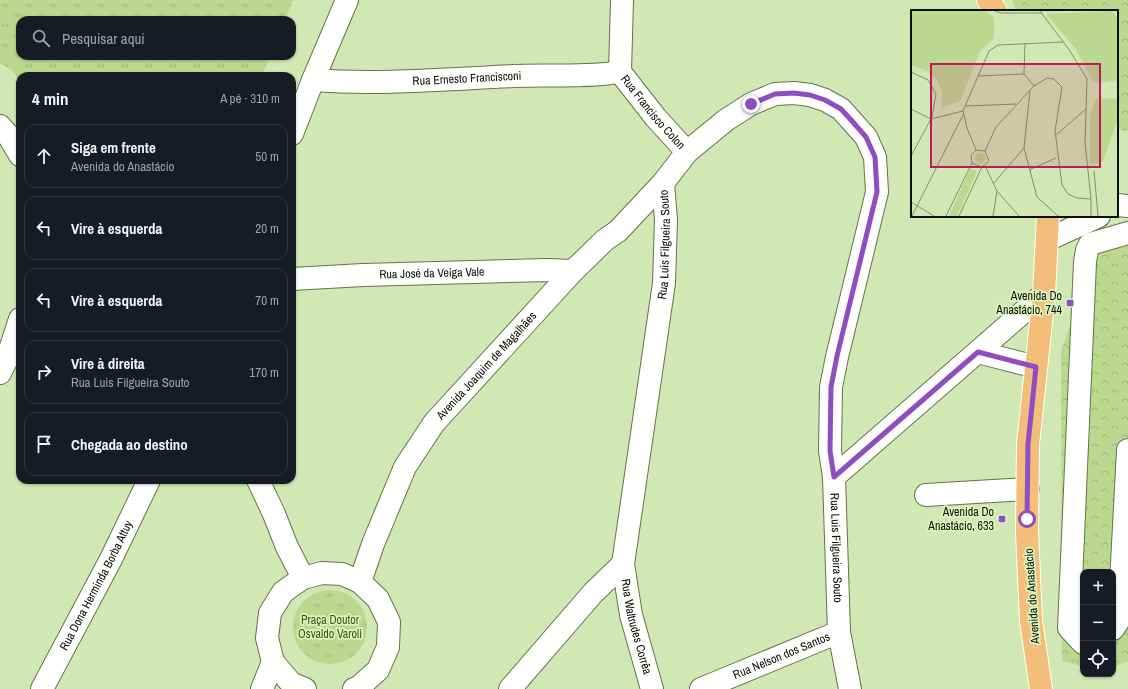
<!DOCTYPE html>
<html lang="pt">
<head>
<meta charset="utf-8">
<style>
  :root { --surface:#171b24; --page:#20242c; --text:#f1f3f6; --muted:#9ea1a6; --line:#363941 }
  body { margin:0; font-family:"Archivo Narrow",sans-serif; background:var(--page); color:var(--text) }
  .controls { position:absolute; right:12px; bottom:12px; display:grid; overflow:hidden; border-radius:8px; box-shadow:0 1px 3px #0004 }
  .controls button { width:36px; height:36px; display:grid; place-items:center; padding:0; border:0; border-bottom:1px solid var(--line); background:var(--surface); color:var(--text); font:20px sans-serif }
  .stop { position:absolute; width:12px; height:12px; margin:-9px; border:3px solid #8e4dc3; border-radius:50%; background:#fff }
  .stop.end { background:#8e4dc3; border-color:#fff; box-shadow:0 1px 4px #0008 }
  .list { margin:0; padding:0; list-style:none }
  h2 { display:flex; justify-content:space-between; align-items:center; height:52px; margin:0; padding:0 16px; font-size:17px }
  h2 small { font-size:13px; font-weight:400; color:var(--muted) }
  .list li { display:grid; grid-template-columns:26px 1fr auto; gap:12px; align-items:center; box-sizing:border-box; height:64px; margin:0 8px 8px; padding:0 8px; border:1px solid var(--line); border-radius:12px }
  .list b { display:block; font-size:15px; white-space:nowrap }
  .list p { margin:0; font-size:13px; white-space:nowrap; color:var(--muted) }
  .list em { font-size:13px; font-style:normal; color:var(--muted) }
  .icon { flex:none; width:22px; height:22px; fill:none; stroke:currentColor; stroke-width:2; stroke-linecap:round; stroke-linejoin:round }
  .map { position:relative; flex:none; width:1128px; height:689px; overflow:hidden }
  .search { position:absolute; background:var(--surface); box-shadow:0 1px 3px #0004; left:16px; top:16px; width:280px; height:44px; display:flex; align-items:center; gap:10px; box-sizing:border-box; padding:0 14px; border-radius:12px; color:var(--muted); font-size:15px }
  .panel { position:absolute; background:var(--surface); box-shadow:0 1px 3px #0004; left:16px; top:72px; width:280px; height:412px; border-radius:12px }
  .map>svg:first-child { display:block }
  .forest { fill:url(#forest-crowns) }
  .park { fill:url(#park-tufts) }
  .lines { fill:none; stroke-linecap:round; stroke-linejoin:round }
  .minor-casing { stroke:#627546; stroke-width:24 }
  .major-casing { stroke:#fff; stroke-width:24 }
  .minor { stroke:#fff; stroke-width:22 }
  .major { stroke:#f2be7a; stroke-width:22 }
  .route { stroke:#8e4dc3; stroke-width:5 }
  .poi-dot { fill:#8e4dc3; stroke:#def4c0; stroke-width:1.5 }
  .labels { text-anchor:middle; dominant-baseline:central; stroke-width:3.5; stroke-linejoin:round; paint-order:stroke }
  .street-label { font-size:12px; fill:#091001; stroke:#def4c0 }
  .poi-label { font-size:12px; fill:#091001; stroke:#def4c0; text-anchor:end }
  .park-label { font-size:12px; fill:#3c5406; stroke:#def4c0 }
  .inset-road { fill:none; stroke:#81916c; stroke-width:1 }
  .view { fill:#c2185b; fill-opacity:0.15; stroke:#c2185b; stroke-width:2 }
  .inset-edge { fill:none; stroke:#091001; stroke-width:2 }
</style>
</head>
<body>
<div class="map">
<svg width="1128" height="689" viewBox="0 0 1128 689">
  <defs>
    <pattern id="forest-crowns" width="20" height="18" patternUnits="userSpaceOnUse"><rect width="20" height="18" fill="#bad98f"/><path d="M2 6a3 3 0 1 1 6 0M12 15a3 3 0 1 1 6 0" fill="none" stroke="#9fb97a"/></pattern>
    <pattern id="park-tufts" width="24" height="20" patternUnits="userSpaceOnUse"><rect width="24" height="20" fill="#bad98f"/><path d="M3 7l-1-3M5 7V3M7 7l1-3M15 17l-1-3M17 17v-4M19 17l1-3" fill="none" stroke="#9fb97a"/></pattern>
  </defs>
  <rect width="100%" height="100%" fill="#d1e7b4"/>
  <path class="forest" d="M1012 0H1128V130L1124 131 1117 129V11H1017Z
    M1101 229 1128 230V661L1113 667V572H1083V666L1062 661 1061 352Z"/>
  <path class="park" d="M0 0H293L285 20H20V56H270L262 76H20V80L11 70 0 63Z
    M293 627a37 37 0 1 1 74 0a37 37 0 1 1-74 0Z"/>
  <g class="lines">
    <g class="minor-casing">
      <g id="minor">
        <path id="s1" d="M622 0 620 72 656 118 687 152"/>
        <path id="s2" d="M313 80C379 85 447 79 514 76 549 74 585 78 620 72"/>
        <path d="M0 126 8 135 20 155"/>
        <path d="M292 134 313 80 347 0"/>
        <path d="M1117 205 1128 206"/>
        <path d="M1047 240 1099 216"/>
        <path id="s3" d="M292 279 363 275 547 270 573 271"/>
        <path d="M978 352 1036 367"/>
        <path d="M0 373 7 359 20 319"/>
        <path d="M834 477 1044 294"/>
        <path d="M258 480 274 514 287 547 303 578"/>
        <path d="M926 495 1028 489"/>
        <path id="s4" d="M623 564 631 615 652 689"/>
        <path id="s5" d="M360 582 373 544 405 467 434 423 573 271 605 240 618 231 663 183 687 152 726 120 751 104 775 94 794 93 810 95 825 100 841 109 866 137 875 157 877 192 837 357 831 387 830 451 834 477 839 632 850 689"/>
        <path d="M1113 629 1119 620 1128 450"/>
        <path d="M1083 643 1069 628 1085 262 1087 250 1090 244 1128 233"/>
        <path id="s6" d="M42 689 111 559 149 480"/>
        <path d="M262 689 273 662"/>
        <path d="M305 689 291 683 273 662 267 638 270 613 283 592 303 578 322 573 342 574 360 582 378 599 389 622 388 647 378 670 359 687 354 689"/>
        <path id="s7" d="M510 689 593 593 623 564 664 283 666 220 663 183"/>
        <path id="s8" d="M701 689 839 632"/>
      </g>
    </g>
    <g class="major-casing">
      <path id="major" d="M988 0 996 11
        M1041 689 1031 621 1027 532 1028 444 1044 294 1048 216"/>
    </g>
    <use href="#minor" class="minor"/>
    <use href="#major" class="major"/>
  </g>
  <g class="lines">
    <path class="route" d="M751 104 775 94 794 93 810 95 825 100 841 109 852 121 866 137 875 157 877 192 837 356 831 387 830 451 834 477 978 352 1036 367 1028 444 1027 519"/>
  </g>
  <g class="poi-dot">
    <rect x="1066" y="299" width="8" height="8" rx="2"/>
    <rect x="998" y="515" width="8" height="8" rx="2"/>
  </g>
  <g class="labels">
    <g class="street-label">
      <text stroke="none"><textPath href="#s2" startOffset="154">Rua Ernesto Francisconi</textPath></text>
      <text stroke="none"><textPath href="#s1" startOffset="124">Rua Francisco Colon</textPath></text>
      <text stroke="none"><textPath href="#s7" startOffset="491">Rua Luis Filgueira Souto</textPath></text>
      <text stroke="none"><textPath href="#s3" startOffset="140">Rua José da Veiga Vale</textPath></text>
      <text stroke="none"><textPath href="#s5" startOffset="254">Avenida Joaquim de Magalhães</textPath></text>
      <text stroke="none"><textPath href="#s5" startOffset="1179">Rua Luis Filgueira Souto</textPath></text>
      <text stroke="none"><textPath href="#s6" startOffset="117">Rua Dona Herminda Borba Attuy</textPath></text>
      <text transform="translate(1032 596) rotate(-94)">Avenida do Anastácio</text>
      <text stroke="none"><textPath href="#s4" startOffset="64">Rua Waltrudes Corrêa</textPath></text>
      <text stroke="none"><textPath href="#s8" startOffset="87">Rua Nelson dos Santos</textPath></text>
    </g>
    <g class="poi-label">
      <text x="1062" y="296">Avenida Do<tspan x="1062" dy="14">Anastácio, 744</tspan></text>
      <text x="994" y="512">Avenida Do<tspan x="994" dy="14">Anastácio, 633</tspan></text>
    </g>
    <g class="park-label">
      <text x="330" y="620">Praça Doutor<tspan x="330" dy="14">Osvaldo Varoli</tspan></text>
    </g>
  </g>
  <g transform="translate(911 10)">
    <rect width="207" height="207" fill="#d1e7b4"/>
    <path d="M201 1 207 9V70L188 73 182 72 164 38 135 4ZM185 88 207 89V109L192 151 185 154 179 153V106Z" fill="#bad98f"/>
    <path d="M0 1H75L83 8V28L69 41 49 91 30 98 31 81 26 70 18 62 0 55ZM63.5 148a5.5 5.5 0 1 1 11 0a5.5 5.5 0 1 1-11 0ZM59 159 66 161 46 206H38Z" fill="#bad98f"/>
    <path class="inset-road" d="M84 1 90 3H131M129 1 159 41 176 69 174 133 180 189V206M114 33 113 64 123 76M0 62 17 70 25 84 21 107 0 146M67 66 113 64M55 96 105 94M0 99 20 109 52 101M145 125 176 98M113 138 126 187 147 206M65 140 56 118 52 101 78 41 87 35 152 32M74 141 85 117 123 76 136 68 143 69 151 77 144 121 151 175 157 184 166 188 180 189M74 156 86 181 108 206M118 160 145 148M183 161 187 206M82 174 113 138 119 81M0 192 23 206M1 206 52 105M35 206 61 153M48 206 71 157 78 151 74 141 65 140 60 145 61 153 71 157M82 206 86 181"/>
    <path class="view" d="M20 54H189V157H20Z"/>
    <rect width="207" height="207" class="inset-edge"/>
  </g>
</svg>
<div class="controls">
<button>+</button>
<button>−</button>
<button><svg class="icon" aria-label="locate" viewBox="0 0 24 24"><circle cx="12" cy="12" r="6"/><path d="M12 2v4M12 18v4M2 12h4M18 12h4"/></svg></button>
</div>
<div class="stop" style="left:1027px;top:519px"></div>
<div class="stop end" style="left:751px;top:104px"></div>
<div class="search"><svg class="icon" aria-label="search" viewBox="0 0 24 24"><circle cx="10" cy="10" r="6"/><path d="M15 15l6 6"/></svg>Pesquisar aqui</div>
<section class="panel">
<h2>4 min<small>A pé · 310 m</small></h2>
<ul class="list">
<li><svg class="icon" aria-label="ahead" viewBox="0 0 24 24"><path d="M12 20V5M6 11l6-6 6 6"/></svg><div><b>Siga em frente</b><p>Avenida do Anastácio</p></div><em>50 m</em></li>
<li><svg class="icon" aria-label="left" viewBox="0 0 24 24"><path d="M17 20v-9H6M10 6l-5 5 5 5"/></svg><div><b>Vire à esquerda</b></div><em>20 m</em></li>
<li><svg class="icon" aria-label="left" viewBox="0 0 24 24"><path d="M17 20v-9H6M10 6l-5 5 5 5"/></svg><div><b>Vire à esquerda</b></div><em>70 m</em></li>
<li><svg class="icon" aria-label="right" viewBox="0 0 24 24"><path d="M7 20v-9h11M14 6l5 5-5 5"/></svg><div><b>Vire à direita</b><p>Rua Luis Filgueira Souto</p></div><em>170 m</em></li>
<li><svg class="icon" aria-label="arrive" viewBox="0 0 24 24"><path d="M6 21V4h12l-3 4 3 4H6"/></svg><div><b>Chegada ao destino</b></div></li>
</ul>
</section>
</div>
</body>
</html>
